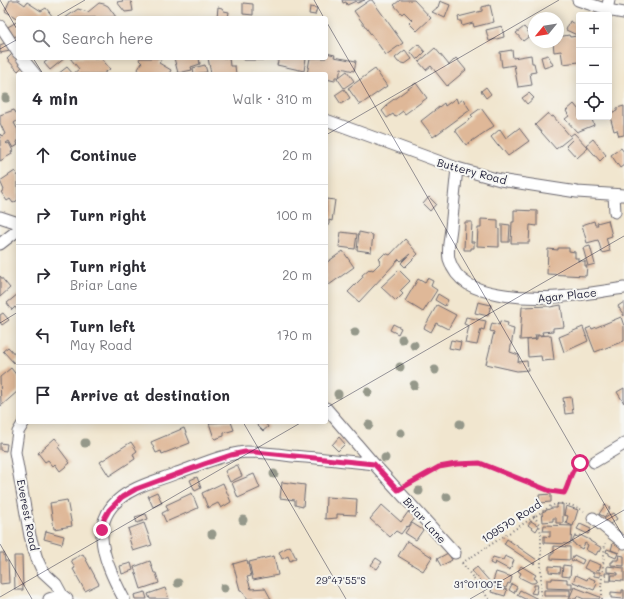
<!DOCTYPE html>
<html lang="en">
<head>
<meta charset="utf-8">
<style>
  :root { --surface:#fff; --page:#f7f7f7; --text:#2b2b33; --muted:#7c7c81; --line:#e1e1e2 }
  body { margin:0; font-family:Mali,sans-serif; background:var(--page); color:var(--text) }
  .controls { position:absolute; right:12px; top:12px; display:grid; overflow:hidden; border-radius:4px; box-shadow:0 2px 10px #0003 }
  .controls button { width:36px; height:36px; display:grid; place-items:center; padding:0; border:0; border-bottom:1px solid var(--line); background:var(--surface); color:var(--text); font:20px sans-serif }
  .compass { position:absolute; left:528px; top:12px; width:36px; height:36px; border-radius:50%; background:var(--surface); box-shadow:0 2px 10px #0003; rotate:240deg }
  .stop { position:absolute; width:12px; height:12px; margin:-9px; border:3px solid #db2777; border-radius:50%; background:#fff }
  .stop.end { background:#db2777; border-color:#fff; box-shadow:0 1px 4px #0008 }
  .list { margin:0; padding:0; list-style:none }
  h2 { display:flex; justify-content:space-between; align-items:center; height:52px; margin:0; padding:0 16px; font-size:17px }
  h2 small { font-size:13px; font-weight:400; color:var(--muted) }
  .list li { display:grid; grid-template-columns:26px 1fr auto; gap:12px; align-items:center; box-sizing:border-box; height:60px; padding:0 16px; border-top:1px solid var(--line) }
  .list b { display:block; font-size:15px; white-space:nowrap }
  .list p { margin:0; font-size:13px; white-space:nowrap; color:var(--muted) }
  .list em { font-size:13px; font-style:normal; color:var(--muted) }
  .icon { flex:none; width:22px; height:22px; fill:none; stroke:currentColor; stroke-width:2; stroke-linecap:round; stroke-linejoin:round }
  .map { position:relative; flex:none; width:624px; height:599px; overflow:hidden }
  .search { position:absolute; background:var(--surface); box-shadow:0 2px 10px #0003; left:16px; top:16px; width:312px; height:44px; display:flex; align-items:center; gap:10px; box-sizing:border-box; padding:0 14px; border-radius:4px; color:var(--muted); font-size:15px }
  .panel { position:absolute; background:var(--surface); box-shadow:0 2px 10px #0003; left:16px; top:72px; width:312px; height:352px; border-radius:4px }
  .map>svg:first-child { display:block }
  .building { fill:#dfb898 }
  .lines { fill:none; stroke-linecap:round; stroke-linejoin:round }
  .minor-casing { stroke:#6a676f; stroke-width:13 }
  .path { stroke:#6a676f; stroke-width:2; stroke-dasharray:1 3; stroke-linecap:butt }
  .minor { stroke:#fff; stroke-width:11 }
  .tree { fill:#95988a }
  .route { stroke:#db2777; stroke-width:5 }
  .ticks { fill:none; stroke:#22223b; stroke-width:1; stroke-opacity:0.45 }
  .labels { text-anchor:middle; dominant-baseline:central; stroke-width:4; stroke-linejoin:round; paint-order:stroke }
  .street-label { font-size:11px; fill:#22223b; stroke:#f6f6f2 }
  .ticks-label { font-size:10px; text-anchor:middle; fill:#22223b; stroke:#f6f6f2; stroke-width:4; stroke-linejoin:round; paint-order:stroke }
</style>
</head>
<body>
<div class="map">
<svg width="624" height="599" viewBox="0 0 624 599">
  <rect width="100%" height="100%" fill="#f6f6f2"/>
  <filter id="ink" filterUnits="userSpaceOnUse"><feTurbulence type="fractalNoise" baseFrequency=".025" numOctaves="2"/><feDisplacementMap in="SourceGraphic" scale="8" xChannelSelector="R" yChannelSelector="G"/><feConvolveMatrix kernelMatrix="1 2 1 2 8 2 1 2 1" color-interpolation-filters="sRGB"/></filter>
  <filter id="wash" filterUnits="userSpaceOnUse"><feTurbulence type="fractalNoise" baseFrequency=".012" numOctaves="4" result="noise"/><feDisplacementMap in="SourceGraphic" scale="16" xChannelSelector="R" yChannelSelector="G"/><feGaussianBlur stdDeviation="0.9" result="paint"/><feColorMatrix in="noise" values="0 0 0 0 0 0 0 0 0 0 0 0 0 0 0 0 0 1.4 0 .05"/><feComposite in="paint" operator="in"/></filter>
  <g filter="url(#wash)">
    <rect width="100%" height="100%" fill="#f1e6cf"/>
    <g id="blocks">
      <path class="building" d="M10 0H18L25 5 27 2 41 11 46 8 53 17 18 18V19L5 11Z
        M122 0H131L133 11 125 12 117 2 123 1Z
        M342 0H365L357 3 356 1 347 5 346 2 343 3Z
        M370 0H372L403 43 386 55 354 11Z
        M400 0H414L431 18 417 31 409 23 412 20 404 12 402 14 394 5Z
        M440 1 450 5 445 18 432 12 438 7Z
        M99 3 104 4 108 6 116 17 65 18 78 9 88 12Z
        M243 3 253 4V15L243 14Z
        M490 5 494 22 474 27 473 23 462 26 461 21H459L458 17 482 11V7Z
        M218 7 222 8 224 11 229 12 228 18 217 17Z
        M310 7 317 8 315 15 309 14Z
        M18 21V35L14 37 8 27Z
        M570 21 579 26V36L566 30Z
        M502 26 504 37 489 41 486 30Z
        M524 27 531 35 523 41 516 33Z
        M569 35 570 37 577 36 579 62 563 64 561 51 554 52 553 42H558V37Z
        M5 43 10 51 0 53V45Z
        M418 44 425 52 417 60 410 51Z
        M435 48 449 65 456 58 466 70 447 86 431 66 426 70 419 62Z
        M405 50 412 59 405 64 398 62 395 58Z
        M512 50 513 58 531 55 532 63H534L536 72 530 73 532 85 518 87 514 65 502 67 500 52Z
        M326 53 335 55 334 57 356 61 354 71 341 68 339 77 347 71 354 81 344 88 337 78 338 77H335V81L326 79V74H307L310 58H326Z
        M12 54 23 66 18 71 7 59Z
        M548 55 553 65 544 68 541 57Z
        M50 58H65L50 70 44 63Z
        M70 58H101L110 69 103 74H58L67 67 73 74 79 69Z
        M140 58H162L159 63 171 70 170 72 172 74H144L139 71 138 69 142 63 139 60Z
        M174 58H199L200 64 191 67 192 70 178 73Z
        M208 58H229L230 66H235L236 74H211Z
        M243 58H268V60H243Z
        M279 58H306L304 71 277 65Z
        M205 65 207 72 194 74 193 68Z
        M375 69 387 86 360 105 348 88Z
        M416 83 427 98 405 114 403 111 395 117 393 114 387 118 382 111 387 106 386 105Z
        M486 87 491 94 486 98 481 91Z
        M344 89 350 98 341 104 335 95Z
        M529 93 534 98 527 104 522 98Z
        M456 98 458 103 463 99 470 110 433 137 421 121 444 103 445 106Z
        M574 104 579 110V117H591L594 125 577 132 565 119 569 116 566 111Z
        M624 106V135L619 136 617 130 614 131 609 113 617 111V108Z
        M481 108 494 126 466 145 455 130 473 117 471 115Z
        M14 110 18 116V120L14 123 18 130V141L17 142 18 145 13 148 9 141 6 143 7 144 9 143 13 151 11 152 12 154 0 161V134L2 136 5 134 0 123V115Z
        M548 113 551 117 553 116 570 136 574 133 588 148 577 158 566 146 573 139 571 137 556 149 535 125Z
        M519 128 529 141 508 156 499 145 498 146 491 137 500 129 506 138Z
        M593 139 606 155 600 161 586 145Z
        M621 148 624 152V165L620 168 611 155Z
        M15 171 18 176V200L13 203 10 199 7 201 1 192 4 190 0 181Z
        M429 197 436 204 430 211 423 204Z
        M326 199 335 200 332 221 329 220V225H326Z
        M514 210 537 211V226L530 225 529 243H511L512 222H514Z
        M481 219 498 220V229H499V247L477 246 478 228H481Z
        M608 220 612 236 606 238 610 251 602 253 598 240 587 243 582 225 594 221 595 225H598L597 223Z
        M465 222H472L471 242H474V248H471V250H464Z
        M502 224 510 225 509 242H502Z
        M341 232 357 234 355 249 339 247Z
        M359 232 373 235 371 252 357 250Z
        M405 239 418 254 405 267 401 263 410 254 401 261 399 259 359 302 348 292 363 277 362 275 369 269 370 270 371 269 373 270 380 263 379 259 385 253 390 255Z
        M590 246 595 264 588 266 583 248Z
        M558 248H569V251L575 252V258H578V261H585V266H587L586 276 547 274 548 249 558 250Z
        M343 251 354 267 329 285 326 280V263Z
        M399 270 410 281 400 291 403 294 396 301 381 287Z
        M0 276 10 288 0 297Z
        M427 278 433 281 431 286 437 290 423 312 405 301 418 279 425 283Z
        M18 294V311L15 307 12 310 7 303Z
        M438 294 448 300 445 306 435 300Z
        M478 302 491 305 488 316 475 313Z
        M624 302V316L618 306Z
        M437 305 456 315 448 329 436 323 431 332 424 328Z
        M561 305 564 327 553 328V331L542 332 543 335H535L536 339 520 340 522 307 549 306 550 307Z
        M3 313 9 320 2 325 0 322V315Z
        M466 317 486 321 484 330 481 329 477 345 465 343 469 326 464 324Z
        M621 317 624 326V341L595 352 586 329 591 327 592 329Z
        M500 321 508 323 507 327 514 329 510 352 519 355 518 362 527 361 528 370 517 371 486 364 494 332 490 331 492 323 499 325Z
        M393 324 401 328 398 334 390 330Z
        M583 327 588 341 564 352 559 337Z
        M551 335 554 360 542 361 541 356 528 357 527 340 537 339V336Z
        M451 340 461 342 459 350 449 348Z
        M8 347 18 358V359L14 363 3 351Z
        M11 368 18 377V391L1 406 0 377Z
        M624 388V403L617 392Z
        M571 397 573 413 565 414 563 398Z
        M231 422 234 430 224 433V436L215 439 214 438 209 423Z
        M254 422H268L266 424 268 427 263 431Z
        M184 428 190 443 162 454 161 451 156 453 151 442Z
        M339 437 345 444 338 451 332 445Z
        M55 438 61 445 58 447 70 463 60 471 55 464 53 466 48 460 45 462 38 453Z
        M131 442 137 451 133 454 135 459 109 476 100 462Z
        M0 443 7 444 6 451 0 450Z
        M237 465 242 476 230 482 225 471Z
        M254 474 260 488 238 498 232 483Z
        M197 477 201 488 195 491 190 480Z
        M282 482 305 485 303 507 295 505V500L280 498Z
        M223 483 231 502 221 508 218 503 208 508 202 493Z
        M157 492 162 503 153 507 148 496Z
        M192 493 198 508 166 522 162 513 168 510 166 505Z
        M551 494V502L540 503 539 495Z
        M326 497 357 499 356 515 337 514V518L325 519Z
        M67 500 72 526 54 529 50 503Z
        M557 504H563V523H556V518H553V521L543 522 542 512 552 508H557Z
        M382 505 401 522 408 512 416 517 408 527 407 526 401 534 396 531 390 537 370 519Z
        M605 505 610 508 605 517 599 514Z
        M566 506 578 510 573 526 566 523 568 516 564 515Z
        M613 513 617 519 607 526 602 520Z
        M146 514 148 519 137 523 135 517Z
        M531 521 539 526 536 531 528 525Z
        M144 523 152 545 133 551 129 538H131L128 529Z
        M412 523 423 530 416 540 405 533Z
        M580 524 591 529 588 534 577 529Z
        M544 525 572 526 571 542H570V544L544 543V536L550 537V531H543Z
        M46 531 64 536 62 544 44 539Z
        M580 535 590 540V541L602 548 600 552 598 551 596 555 586 550 588 545 585 543 582 549 575 545V544L572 542 575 536 578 537Z
        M507 539 537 560 534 564 504 544Z
        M407 541 432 557 423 571 398 556Z
        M613 543 621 546 619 553 611 550Z
        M290 546 296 558 290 561 288 556 282 559 279 552Z
        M554 546 570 547V560L551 559V553H554Z
        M607 549 618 553 616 558 609 555V553L606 552Z
        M0 553H4L5 561H8L9 583 0 584Z
        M448 553 452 560 441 566 437 559Z
        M83 554 99 584 85 591 73 569 75 568 71 560Z
        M574 555 584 560 582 564 574 560 573 562 571 561Z
        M619 555 624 556V566L611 565V562H613V560H618Z
        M14 556H22L23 590H15Z
        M274 556 278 575 253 580 249 562Z
        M505 556 514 560 510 570 495 562 494 565 490 563 493 557 503 560Z
        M376 558 382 562 377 569 371 565Z
        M247 560 251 576 247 577 251 589 265 588 271 599H248L241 590H240L233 564Z
        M588 560 601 565 599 570 597 569 595 572H600V577L594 576V573L584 568Z
        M150 561 154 573H156L159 583 141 589 134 567Z
        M131 563 133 570 122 574 120 566Z
        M563 565 571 566 570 577 562 576Z
        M521 566 536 575 534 578 537 580 536 582 534 583H531L519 577 521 573 518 571Z
        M549 566 561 567 560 573 549 572Z
        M607 566 624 568V581L611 580 612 575H618V573L607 572Z
        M477 567 491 583 486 587 472 571Z
        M496 572 512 577 510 584 508 583 506 588 492 584Z
        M605 573H611V581H606Z
        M576 575 587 580 588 577 595 580 594 583 597 584 594 590 573 582Z
        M552 578 567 579V583H572V589L547 588V580H552Z
        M512 584 517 587 514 593 509 590Z
        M534 585H538L536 594 531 593 534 588Z
        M493 586 507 590 505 596 491 592Z
        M574 587 600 597 599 599H584L577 596 576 599H569Z
        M165 588 169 599H150L148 594Z
        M520 590 538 599H525L517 595Z
        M544 590H570V596H544Z
        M622 590H624V599L611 598V592L622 593Z
        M145 592 147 599H135L134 595Z"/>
    </g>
  </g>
  <g filter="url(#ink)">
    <use href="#blocks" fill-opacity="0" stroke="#6a676f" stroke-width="1"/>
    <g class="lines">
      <g class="minor-casing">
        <path id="minor" d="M578 0 607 10 624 13
          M607 10 609 0
          M0 26 18 53
          M22 58 35 74
          M326 120 457 168 500 180 577 192 624 195
          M457 168C455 188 453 208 451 228 450 238 447 249 449 259 456 283 476 290 498 294 542 302 580 295 624 288
          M614 195 615 212
          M0 217 18 223
          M0 244 18 230
          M326 408 374 464 455 553
          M24 422 18 432 15 452 30 536 37 559 43 572 56 584 62 595 67 599
          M594 462 624 444
          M593 518 624 543
          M49 599 62 595
          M124 599C102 558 83 513 137 488 150 482 164 478 177 473 197 466 226 453 247 452 262 452 277 454 292 456 319 458 346 461 374 464"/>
      </g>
      <path class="path" d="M407 485 439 467 456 464 480 463 550 491 564 493C571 483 570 471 580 463H583
        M534 516 539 524 541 534V599
        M462 563 551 506C563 501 572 505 584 511
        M462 563 489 599
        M602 599V591L601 588 605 543"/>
      <use href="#minor" class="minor"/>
    </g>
    <g class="tree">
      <circle cx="6" cy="98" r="4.5"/>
      <circle cx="355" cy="332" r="4.5"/>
      <circle cx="402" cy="339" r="4.5"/>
      <circle cx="414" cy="345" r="4.5"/>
      <circle cx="400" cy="367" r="4.5"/>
      <circle cx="435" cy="370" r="4.5"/>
      <circle cx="414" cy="385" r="4.5"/>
      <circle cx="368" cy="392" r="4.5"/>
      <circle cx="338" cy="394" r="4.5"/>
      <circle cx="460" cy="424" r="4.5"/>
      <circle cx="369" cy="425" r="4.5"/>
      <circle cx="401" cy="433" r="4.5"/>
      <circle cx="85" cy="443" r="4.5"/>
      <circle cx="385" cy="458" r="4.5"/>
      <circle cx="274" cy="474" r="4.5"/>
      <circle cx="419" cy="491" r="4.5"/>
      <circle cx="447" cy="497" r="4.5"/>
      <circle cx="243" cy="520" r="4.5"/>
      <circle cx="212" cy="534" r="4.5"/>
      <circle cx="178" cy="583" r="4.5"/>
      <circle cx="224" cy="588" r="4.5"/>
    </g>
  </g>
  <g class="lines" filter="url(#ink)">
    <path class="route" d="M102 530 104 519 109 510 122 497 136 489 204 464 231 455 245 452H255L374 464 398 490 439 467 456 464 480 463 550 491 564 493C570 484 569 471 580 463"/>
  </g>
  <path class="ticks" d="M0 0 18 31M314 0 324 18M54 18 85 0M326 21 624 538M0 49 18 39M33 58 43 74M326 135 559 0M0 323 18 312M326 408 624 236M243 422 346 599M0 544 32 599M0 597 302 422M470 599 624 510"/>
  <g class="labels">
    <g class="street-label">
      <text transform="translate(472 171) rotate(15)">Buttery Road</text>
      <text transform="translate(567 295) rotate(-6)">Agar Place</text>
      <text transform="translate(28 515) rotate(79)">Everest Road</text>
      <text transform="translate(425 520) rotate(48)">Briar Lane</text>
      <text transform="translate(511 521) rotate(-33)">109570 Road</text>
    </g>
  </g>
  <g class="ticks-label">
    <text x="341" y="584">29°47'55"S</text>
    <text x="478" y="588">31°01'00"E</text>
  </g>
</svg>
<div class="controls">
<button>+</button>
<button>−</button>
<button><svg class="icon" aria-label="locate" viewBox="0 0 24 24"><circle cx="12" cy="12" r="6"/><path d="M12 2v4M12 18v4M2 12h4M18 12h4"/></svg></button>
</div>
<svg class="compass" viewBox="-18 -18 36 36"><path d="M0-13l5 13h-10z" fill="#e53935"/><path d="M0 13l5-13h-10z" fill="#7c7c81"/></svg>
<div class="stop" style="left:580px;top:463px"></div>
<div class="stop end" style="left:102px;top:530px"></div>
<div class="search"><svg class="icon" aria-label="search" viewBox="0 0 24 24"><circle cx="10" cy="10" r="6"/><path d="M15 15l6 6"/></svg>Search here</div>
<section class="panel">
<h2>4 min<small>Walk · 310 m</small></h2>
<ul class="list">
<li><svg class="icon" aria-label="ahead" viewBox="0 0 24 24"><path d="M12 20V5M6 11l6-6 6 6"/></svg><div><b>Continue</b></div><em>20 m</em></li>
<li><svg class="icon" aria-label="right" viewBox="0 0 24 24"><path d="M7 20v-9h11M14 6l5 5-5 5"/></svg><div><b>Turn right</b></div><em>100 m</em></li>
<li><svg class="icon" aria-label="right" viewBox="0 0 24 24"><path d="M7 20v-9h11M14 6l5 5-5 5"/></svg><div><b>Turn right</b><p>Briar Lane</p></div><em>20 m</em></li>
<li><svg class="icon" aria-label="left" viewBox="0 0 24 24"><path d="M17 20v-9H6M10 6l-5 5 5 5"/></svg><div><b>Turn left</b><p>May Road</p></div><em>170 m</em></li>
<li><svg class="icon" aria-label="arrive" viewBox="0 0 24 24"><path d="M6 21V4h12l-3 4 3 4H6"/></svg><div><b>Arrive at destination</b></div></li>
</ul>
</section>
</div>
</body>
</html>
